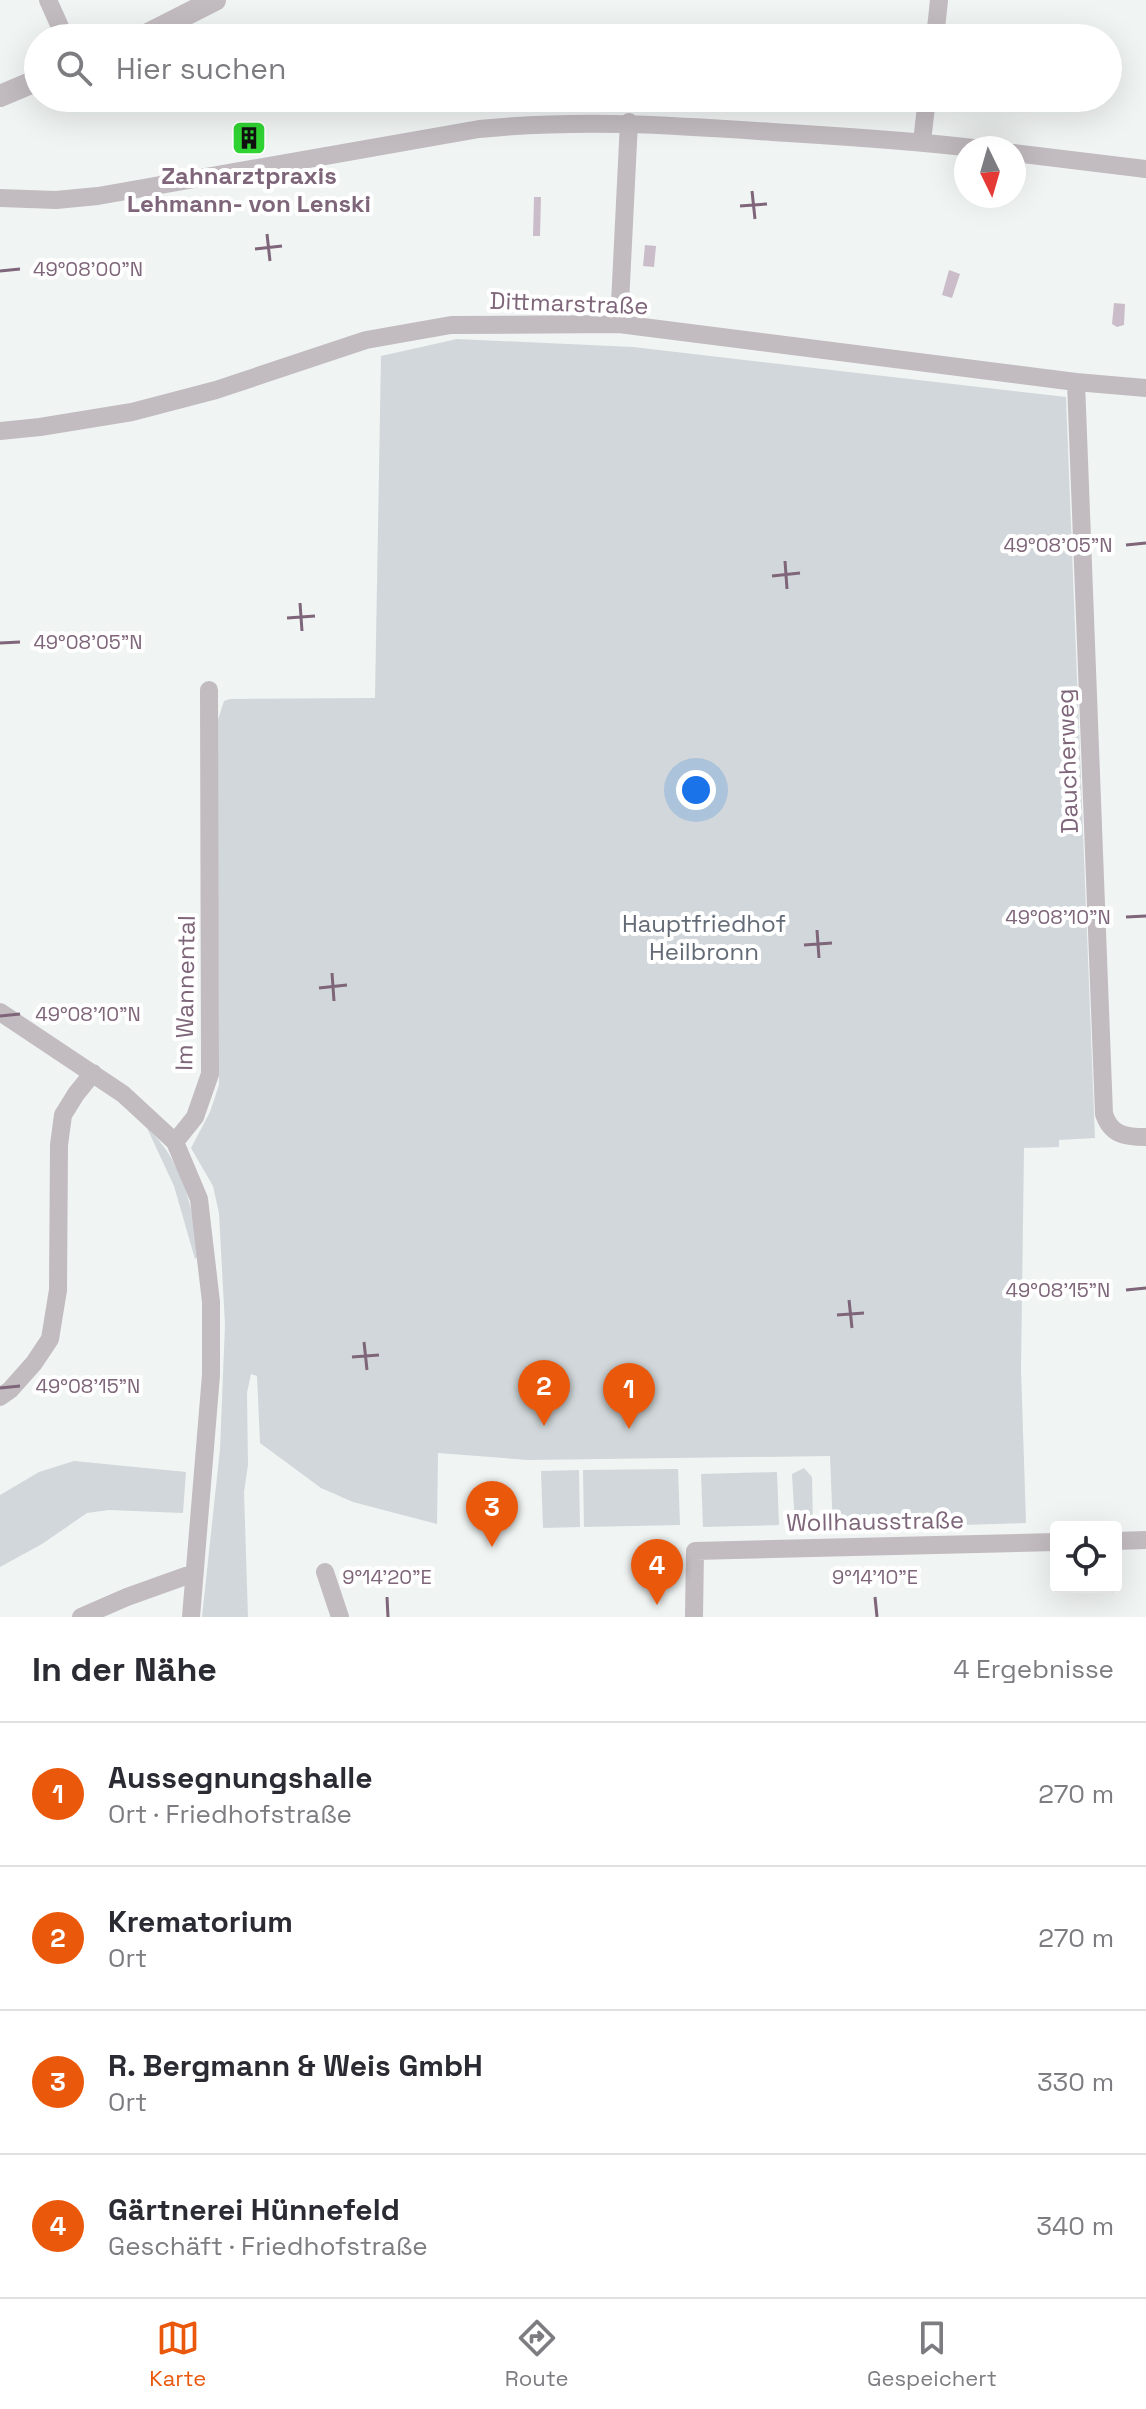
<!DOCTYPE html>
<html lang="de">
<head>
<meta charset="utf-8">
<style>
  :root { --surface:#fff; --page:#f7f7f7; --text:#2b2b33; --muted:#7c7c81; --line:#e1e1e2; --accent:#ea580c }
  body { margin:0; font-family:"Space Grotesk",sans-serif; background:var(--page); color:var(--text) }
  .controls { position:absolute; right:24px; bottom:24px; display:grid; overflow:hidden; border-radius:8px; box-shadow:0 8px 32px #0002 }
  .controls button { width:72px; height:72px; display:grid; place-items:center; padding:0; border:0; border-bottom:2px solid var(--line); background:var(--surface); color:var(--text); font:40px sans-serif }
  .compass { position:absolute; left:954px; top:136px; width:72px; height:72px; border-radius:50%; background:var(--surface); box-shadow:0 8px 32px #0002; rotate:175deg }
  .you { position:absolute; left:696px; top:790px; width:28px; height:28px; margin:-20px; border:6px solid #fff; border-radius:50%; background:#1a73e8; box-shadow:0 0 0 12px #1a73e833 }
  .badge { display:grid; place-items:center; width:52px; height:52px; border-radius:50%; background:var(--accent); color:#fff; font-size:26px; font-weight:700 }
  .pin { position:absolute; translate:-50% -66px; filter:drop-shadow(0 2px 4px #0008) }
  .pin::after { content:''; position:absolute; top:42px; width:28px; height:24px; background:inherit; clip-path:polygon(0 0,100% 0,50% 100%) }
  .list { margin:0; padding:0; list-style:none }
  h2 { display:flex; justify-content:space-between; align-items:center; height:104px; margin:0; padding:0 32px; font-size:34px }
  h2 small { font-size:26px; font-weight:400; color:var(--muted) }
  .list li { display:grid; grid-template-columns:52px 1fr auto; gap:24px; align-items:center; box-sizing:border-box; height:144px; padding:0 32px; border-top:2px solid var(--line) }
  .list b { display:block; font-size:30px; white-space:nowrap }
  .list p { margin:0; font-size:26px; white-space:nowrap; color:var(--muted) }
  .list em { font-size:26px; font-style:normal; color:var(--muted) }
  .icon { flex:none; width:44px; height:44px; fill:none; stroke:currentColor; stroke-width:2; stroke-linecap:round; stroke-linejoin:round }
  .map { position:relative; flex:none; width:1146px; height:1617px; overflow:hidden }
  .search { position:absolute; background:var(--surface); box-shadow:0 8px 32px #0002; left:24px; right:24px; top:24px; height:88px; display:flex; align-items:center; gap:20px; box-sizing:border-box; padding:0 28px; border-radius:44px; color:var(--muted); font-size:30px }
  .sheet { height:680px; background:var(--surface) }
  nav { display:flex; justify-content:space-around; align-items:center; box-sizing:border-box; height:112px; border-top:2px solid var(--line); background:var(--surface); font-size:22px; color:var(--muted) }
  nav a { display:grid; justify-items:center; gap:4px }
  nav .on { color:var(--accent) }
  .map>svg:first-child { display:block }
  .green { fill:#d1d7da }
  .water { fill:#cabdc9 }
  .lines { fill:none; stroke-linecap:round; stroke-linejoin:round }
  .minor { stroke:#c2bbc0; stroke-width:18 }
  .tertiary { stroke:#c2bbc0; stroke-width:22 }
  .ticks { fill:none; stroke:#7e6579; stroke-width:3 }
  .labels { text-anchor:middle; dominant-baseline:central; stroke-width:8; stroke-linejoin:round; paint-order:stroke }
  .poi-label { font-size:24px; font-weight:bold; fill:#7e6579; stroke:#fff }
  .street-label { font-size:24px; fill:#7e6579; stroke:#fff }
  .park-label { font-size:24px; fill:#636b76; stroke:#fff }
  .ticks-label { font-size:20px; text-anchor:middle; fill:#7e6579; stroke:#fff; stroke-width:8; stroke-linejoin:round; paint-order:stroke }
</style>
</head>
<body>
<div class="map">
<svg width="1146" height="1617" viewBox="0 0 1146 1617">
  <rect width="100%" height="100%" fill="#f0f4f3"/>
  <path class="green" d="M457 339 633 347 1066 397 1095 1138 1059 1140V1147L1024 1148 1021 1369 1026 1523 833 1529 830 1456 528 1460 438 1453 437 1524 353 1502 321 1488 260 1443 257 1376 251 1374 247 1393 248 1465 244 1492 248 1617H202L220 1449 225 1325 219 1213 213 1186 191 1148 210 1112 219 1085 217 723 224 701 230 699 375 698 381 356Z
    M147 1128C184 1162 192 1208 200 1255L195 1259 174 1186Z
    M74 1461 186 1472 183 1513 109 1510 87 1513 42 1544 0 1567V1495L39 1472Z
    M804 1468 812 1477 813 1525H795L792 1474Z
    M678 1469 680 1525 584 1527 583 1470Z
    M579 1470 580 1527 543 1528 541 1471Z
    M777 1472 779 1525 703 1527 701 1474Z"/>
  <path class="water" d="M534 197H541L540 236H533Z
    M645 245 656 246 654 267 643 266Z
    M949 270 960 274 952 298 942 295Z
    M1114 303 1125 304 1124 325 1117 327 1112 324Z"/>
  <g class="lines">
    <path class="minor" d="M48 0 65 38
      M935 38 939 0
      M922 142 927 98
      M1014 153 1146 169
      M0 198 56 200 98 196 479 129C581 119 671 125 772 132 839 136 906 140 973 148
      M619 324 629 122
      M1076 382 1104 1114C1111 1135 1125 1137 1146 1137
      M0 431 40 427 132 412 216 390 366 340 451 325 619 324 1076 382 1146 388
      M0 1012 123 1094 175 1142 199 1199 211 1302V1375L191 1617
      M175 1142 195 1117 210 1074 209 690
      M0 1397 10 1390 34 1363 50 1339 58 1290 59 1145 63 1115 76 1094 93 1073
      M1116 1541 1146 1540
      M325 1572 340 1617
      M81 1617 127 1597 194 1573
      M694 1617 695 1551 1056 1542"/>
    <path class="tertiary" d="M140 38 215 0
      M0 96 38 80"/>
  </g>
  <path class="ticks" d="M752 191 755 219M740 206 767 204M267 234 270 261M255 249 282 246M0 271 20 269M1126 545 1146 543M785 561 787 589M772 576 800 573M300 603 302 631M287 618 315 616M0 643 20 642M1126 917 1146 916M817 930 819 958M804 945 832 943M332 973 334 1001M319 988 347 985M0 1016 20 1014M1126 1290 1146 1288M849 1300 852 1328M837 1315 864 1313M364 1342 367 1370M352 1357 379 1355M0 1388 20 1386M387 1597 388 1617M875 1597 877 1617"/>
  <defs>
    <g id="building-square" transform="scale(1.8)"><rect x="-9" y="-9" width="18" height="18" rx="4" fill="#30d432" stroke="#fff"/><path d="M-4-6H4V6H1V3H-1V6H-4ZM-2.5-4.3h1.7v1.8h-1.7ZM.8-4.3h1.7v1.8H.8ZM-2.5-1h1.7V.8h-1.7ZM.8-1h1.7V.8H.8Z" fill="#111"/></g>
  </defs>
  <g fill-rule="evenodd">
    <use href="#building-square" x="249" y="138"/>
  </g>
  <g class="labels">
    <g class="poi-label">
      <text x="249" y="175">Zahnarztpraxis<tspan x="249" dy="28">Lehmann- von Lenski</tspan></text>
    </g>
    <g class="street-label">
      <text transform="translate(569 303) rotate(2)">Dittmarstraße</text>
      <text transform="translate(1067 761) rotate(-92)">Daucherweg</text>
      <text transform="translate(185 993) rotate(-89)">Im Wannental</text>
      <text transform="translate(875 1521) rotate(-1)">Wollhausstraße</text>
    </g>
    <g class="park-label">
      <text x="704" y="923">Hauptfriedhof<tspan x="704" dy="28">Heilbronn</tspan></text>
    </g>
  </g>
  <g class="ticks-label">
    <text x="88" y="276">49°08'00"N</text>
    <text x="1058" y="552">49°08'05"N</text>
    <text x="88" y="649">49°08'05"N</text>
    <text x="1058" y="924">49°08'10"N</text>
    <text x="88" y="1021">49°08'10"N</text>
    <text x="1058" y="1297">49°08'15"N</text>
    <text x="88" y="1393">49°08'15"N</text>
    <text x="387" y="1584">9°14'20"E</text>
    <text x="875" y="1584">9°14'10"E</text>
  </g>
</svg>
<div class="controls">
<button><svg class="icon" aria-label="locate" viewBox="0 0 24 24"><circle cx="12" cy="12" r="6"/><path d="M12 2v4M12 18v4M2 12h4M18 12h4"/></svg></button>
</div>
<svg class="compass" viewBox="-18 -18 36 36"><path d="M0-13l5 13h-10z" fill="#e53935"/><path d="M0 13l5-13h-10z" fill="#7c7c81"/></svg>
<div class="you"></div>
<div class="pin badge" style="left:629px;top:1429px">1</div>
<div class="pin badge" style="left:544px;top:1426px">2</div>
<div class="pin badge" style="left:492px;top:1547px">3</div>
<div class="pin badge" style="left:657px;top:1605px">4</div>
<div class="search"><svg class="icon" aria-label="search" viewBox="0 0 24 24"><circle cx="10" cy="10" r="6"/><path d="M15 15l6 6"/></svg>Hier suchen</div>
</div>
<section class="sheet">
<h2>In der Nähe<small>4 Ergebnisse</small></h2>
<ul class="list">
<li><span class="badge">1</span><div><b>Aussegnungshalle</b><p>Ort · Friedhofstraße</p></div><em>270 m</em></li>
<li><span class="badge">2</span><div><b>Krematorium</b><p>Ort</p></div><em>270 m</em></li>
<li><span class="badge">3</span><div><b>R. Bergmann &amp; Weis GmbH</b><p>Ort</p></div><em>330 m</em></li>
<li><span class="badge">4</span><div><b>Gärtnerei Hünnefeld</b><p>Geschäft · Friedhofstraße</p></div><em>340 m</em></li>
</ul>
</section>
<nav>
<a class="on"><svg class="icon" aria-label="map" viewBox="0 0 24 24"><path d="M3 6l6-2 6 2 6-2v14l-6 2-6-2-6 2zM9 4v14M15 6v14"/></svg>Karte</a>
<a><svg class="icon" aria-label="directions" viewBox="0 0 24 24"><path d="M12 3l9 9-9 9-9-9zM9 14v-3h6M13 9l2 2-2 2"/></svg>Route</a>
<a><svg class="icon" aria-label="saved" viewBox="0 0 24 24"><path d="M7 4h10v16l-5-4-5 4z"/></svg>Gespeichert</a>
</nav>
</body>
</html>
